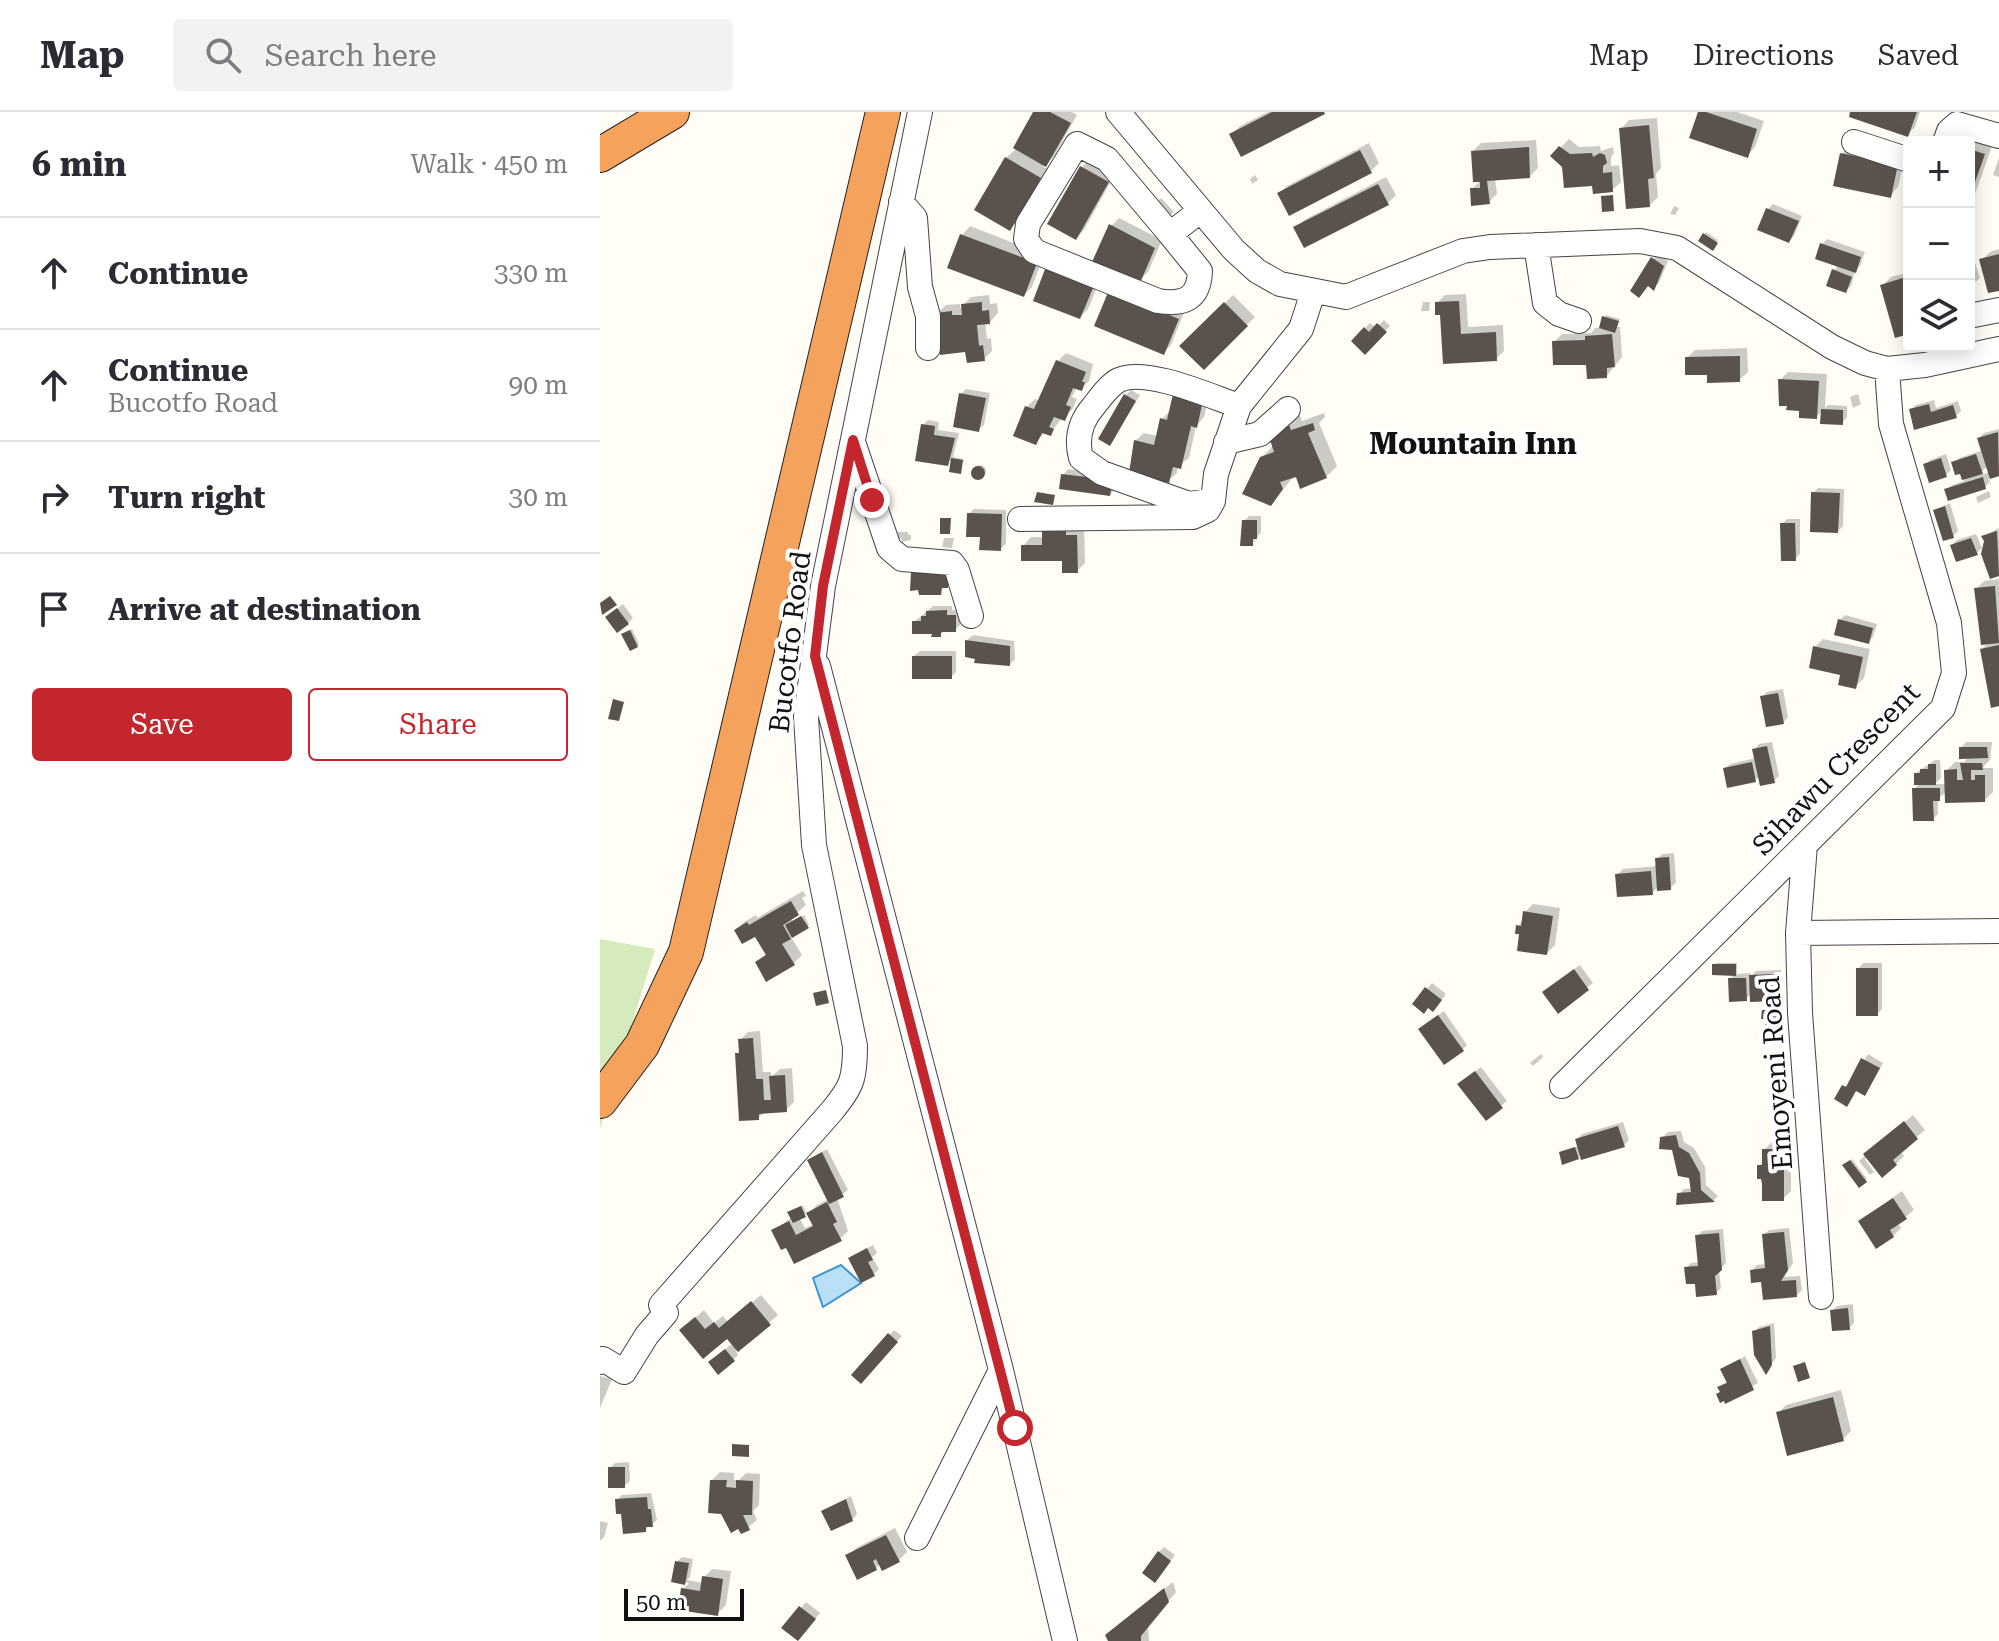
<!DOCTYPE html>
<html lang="en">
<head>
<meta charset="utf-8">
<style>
  :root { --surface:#fff; --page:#f2f2f3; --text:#2b2b33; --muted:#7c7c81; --line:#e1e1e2; --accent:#c4262e }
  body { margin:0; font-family:"Roboto Serif",serif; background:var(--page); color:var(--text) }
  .controls { position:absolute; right:24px; top:24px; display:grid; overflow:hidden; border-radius:8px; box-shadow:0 4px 20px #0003 }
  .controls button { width:72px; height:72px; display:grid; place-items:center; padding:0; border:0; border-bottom:2px solid var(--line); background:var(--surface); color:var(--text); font:40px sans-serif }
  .scale { position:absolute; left:24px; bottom:20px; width:120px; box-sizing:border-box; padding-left:8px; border:4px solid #111; border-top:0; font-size:22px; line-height:28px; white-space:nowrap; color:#111; -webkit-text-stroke:6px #fff; paint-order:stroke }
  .stop { position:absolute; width:24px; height:24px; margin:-18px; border:6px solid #c4262e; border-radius:50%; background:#fff }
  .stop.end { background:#c4262e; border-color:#fff; box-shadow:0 2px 8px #0008 }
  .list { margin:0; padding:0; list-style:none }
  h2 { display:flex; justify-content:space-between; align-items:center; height:104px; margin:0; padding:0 32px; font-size:34px }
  h2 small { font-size:26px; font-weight:400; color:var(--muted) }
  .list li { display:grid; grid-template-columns:52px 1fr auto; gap:24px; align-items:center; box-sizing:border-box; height:112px; padding:0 32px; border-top:2px solid var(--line) }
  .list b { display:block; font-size:30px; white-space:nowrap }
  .list p { margin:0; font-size:26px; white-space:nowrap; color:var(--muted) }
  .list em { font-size:26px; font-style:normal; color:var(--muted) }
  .actions { display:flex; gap:16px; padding:24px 32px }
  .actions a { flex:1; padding:18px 0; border:2px solid var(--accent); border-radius:8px; text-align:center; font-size:28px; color:var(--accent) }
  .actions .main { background:var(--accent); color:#fff }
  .icon { flex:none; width:44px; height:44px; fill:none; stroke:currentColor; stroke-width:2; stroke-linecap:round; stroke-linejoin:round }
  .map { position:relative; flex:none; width:1399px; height:1529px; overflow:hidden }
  header { display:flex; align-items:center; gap:48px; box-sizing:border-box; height:112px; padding:0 40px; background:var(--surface); border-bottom:2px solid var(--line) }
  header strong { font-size:38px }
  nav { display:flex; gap:44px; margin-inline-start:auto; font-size:28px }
  .search { width:560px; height:72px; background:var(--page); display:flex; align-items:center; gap:20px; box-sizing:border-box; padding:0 28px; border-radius:8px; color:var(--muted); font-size:30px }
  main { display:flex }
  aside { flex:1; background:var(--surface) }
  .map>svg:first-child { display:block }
  .green { fill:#d5ebbd }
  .water { fill:#b9e0f7; stroke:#3f96cf; stroke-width:2 }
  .shadow { fill:#0003; fill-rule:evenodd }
  .building { fill:#5a524d }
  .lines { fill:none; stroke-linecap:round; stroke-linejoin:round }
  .minor-casing { stroke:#444; stroke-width:26 }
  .highway-casing { stroke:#222; stroke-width:36 }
  .minor { stroke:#fff; stroke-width:24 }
  .highway { stroke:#f5a25d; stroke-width:34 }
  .route { stroke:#c4262e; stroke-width:10 }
  .labels { text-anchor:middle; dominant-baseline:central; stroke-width:8; stroke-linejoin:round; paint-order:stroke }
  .street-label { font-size:28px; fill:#111; stroke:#fff }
  .neighbourhood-label { font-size:30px; font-weight:bold; fill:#111; stroke:#fff }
</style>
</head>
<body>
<header>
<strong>Map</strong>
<div class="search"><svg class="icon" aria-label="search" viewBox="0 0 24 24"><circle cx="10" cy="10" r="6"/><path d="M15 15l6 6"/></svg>Search here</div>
<nav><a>Map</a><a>Directions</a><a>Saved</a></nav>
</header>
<main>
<aside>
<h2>6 min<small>Walk · 450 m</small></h2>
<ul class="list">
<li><svg class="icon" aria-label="ahead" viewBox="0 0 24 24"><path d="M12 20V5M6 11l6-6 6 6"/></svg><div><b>Continue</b></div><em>330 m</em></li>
<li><svg class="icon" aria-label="ahead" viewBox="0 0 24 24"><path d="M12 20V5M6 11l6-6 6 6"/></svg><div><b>Continue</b><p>Bucotfo Road</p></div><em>90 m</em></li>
<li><svg class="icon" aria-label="right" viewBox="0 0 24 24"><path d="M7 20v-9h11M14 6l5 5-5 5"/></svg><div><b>Turn right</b></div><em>30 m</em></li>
<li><svg class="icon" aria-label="arrive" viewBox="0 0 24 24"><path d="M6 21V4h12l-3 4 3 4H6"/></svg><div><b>Arrive at destination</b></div></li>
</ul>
<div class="actions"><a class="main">Save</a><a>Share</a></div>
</aside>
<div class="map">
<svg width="1399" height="1529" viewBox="0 0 1399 1529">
  <rect width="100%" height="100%" fill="#fffdf5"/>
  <path class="green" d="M0 827 55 837 0 1017Z"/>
  <path class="water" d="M241 1153 261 1171 223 1195 213 1166Z"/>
  <path class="shadow" d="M435 0H472L477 3 454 44 443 55 448 57 418 108 410 117 406 46 417 36Z
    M668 0H725L642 42 632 22 640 14Z
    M1100 0H1137L1164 9 1155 35 1147 44Z
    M1252 0H1320L1315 15 1307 23Z
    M1057 6 1061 56 1056 62 1058 85 1050 93 1021 17 1029 8Z
    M1364 25 1392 34 1369 99V30H1359Z
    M969 27 979 35 1000 34 1001 39 1013 35 1014 41 1011 45V54L1019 53 1021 70 1012 78 994 71 964 54 953 44Z
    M936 28 938 56 930 64 895 66 897 82 889 90 872 77 881 68 873 39 881 31Z
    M769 31 779 51 771 59 690 102 679 82 687 74Z
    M1250 33 1305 45 1298 75 1290 84 1242 42Z
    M1399 46V65L1393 63Z
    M490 47 515 62 484 118 476 126 482 55Z
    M655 63 658 68 652 72 650 67Z
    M786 65 796 83 788 91 696 116 704 108Z
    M561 86 574 100 567 106 554 92Z
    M1173 92 1202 104 1194 124 1189 129 1160 116 1168 97Z
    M1074 94 1079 96 1075 103 1070 102Z
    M519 106 562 128 548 160 540 168 511 114Z
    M370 114 444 143 432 175 424 183 350 155 362 123Z
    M1106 120 1118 128 1112 136 1105 122Z
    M1227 127 1265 140 1260 154 1255 159 1251 174 1246 179 1234 158 1239 153 1222 132Z
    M1369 133 1380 166 1369 175Z
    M1399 137V177L1382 148 1390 140Z
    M1058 142 1068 149 1059 171 1054 176 1053 147Z
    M455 150 500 168 488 197 480 205 447 158Z
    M1309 160V220L1282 174 1291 165Z
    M866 182 868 215 903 213 904 239 896 247 845 249 842 201 837 191 845 183Z
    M389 183 390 192 397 191 398 201 390 210H385L387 227 391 226 392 239 384 247 367 238 338 201 346 193 360 192V196L371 185Z
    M633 183 655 205 604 255 582 234Z
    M823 190H830L829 199H821Z
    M585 198 571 233 563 241 496 213Z
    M1006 203 1020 207 1017 215H1020L1022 245 1006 265 954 230 962 222 991 221 995 216H1001Z
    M784 208 790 214 765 240 753 229 770 211 776 216Z
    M1147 236 1148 260 1139 268 1109 261 1087 246 1095 238Z
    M466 241 493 252 489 269 481 277 477 275 472 285 477 287 472 298 462 306 450 322 445 320 436 330 427 295 435 287 440 289 458 249Z
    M1188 260 1227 262 1225 296 1228 293 1247 294V305L1242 311 1223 298 1216 305 1180 268Z
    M366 277 390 281 384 313 378 318 361 282Z
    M531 278 540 283 510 331 526 283Z
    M610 280 604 305 596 314 589 346 578 354 577 361 568 369 535 329 544 321 558 324 562 307 570 299Z
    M1258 282 1261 292 1253 296 1250 285Z
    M1334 288 1336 296 1358 289 1361 299 1356 304 1311 298 1316 293Z
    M724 301 725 305 719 311 737 354 726 365 694 364 671 392 661 346 674 333 681 311 700 303 702 309Z
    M328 308 339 310 338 318 359 321 353 345 364 347 360 360 352 347 347 352 323 313Z
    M1399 317V362L1389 365 1390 370 1385 375 1347 378 1352 373 1364 369 1361 359 1354 351 1359 346 1383 338 1379 326 1384 321ZM1388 354 1390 360 1377 364Z
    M1346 342 1351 358 1346 363 1325 353 1330 348Z
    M374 359a6 6 0 1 1 12 0a6 6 0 1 1-12 0Z
    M468 357 517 364 515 377 510 382 463 363Z
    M1218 376 1244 377 1243 414 1238 419 1213 381Z
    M1389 379 1391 385 1378 391 1376 385Z
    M1350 391 1358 419 1353 424 1336 398Z
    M374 397 406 398V432L400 437 382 423 369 402Z
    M649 404H661V420L652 432 644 409Z
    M1187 407H1200V442L1195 447 1182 412Z
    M444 414 484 415 485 451 477 459 464 447 423 434 431 425H444Z
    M1399 416V462L1391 465 1384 424Z
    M298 420H308V423H311V428L302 430 301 426H296Z
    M1376 422 1382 436 1377 441 1352 433 1357 428Z
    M344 426H354L352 436 342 435Z
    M1399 467V592L1382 537 1389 530 1376 477 1384 469Z
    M23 492 33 506 28 511 13 500Z
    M333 494H352V498L361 499 360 513 355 518H346L340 523 314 510Z
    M1245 503 1277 512 1273 525 1268 530 1240 508Z
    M32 517 39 532 37 534 26 520Z
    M373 523 414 529 415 547 410 552 367 528Z
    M1223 527 1270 537 1264 566 1255 575 1215 535Z
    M320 539H356V560L351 565 314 544Z
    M1183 577 1188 605 1183 611 1162 585 1167 580Z
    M1172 630 1179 664 1174 669 1160 664 1155 668 1125 657 1130 652 1156 646 1154 638 1159 632Z
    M1366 630H1392L1390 648 1382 656H1393V680L1385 688 1347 679 1338 687V702L1333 707 1314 677 1320 671 1316 661 1335 648H1340L1341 666 1335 672H1346V659L1355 650H1364L1369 644 1361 636Z
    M1074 741 1076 771 1070 776 1059 774 1052 781 1018 762 1023 757 1058 754 1057 747 1062 742Z
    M203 779 206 784 202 786 206 793 191 806 193 810 204 803 209 813 191 825 202 843 194 851 157 850 167 841 156 822 136 818 144 810 156 803 157 806Z
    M933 792 960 796 955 833 947 841 922 820 918 814 924 808 925 800Z
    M1116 851H1137V862L1150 861V865L1156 859 1181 858V882L1176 887 1151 882 1146 887 1130 867 1135 862 1114 853Z
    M1263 851H1282V897L1277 902 1258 857Z
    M980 853 993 871 958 899 950 875Z
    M832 871 846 882 838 893 815 892Z
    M844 899 867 933 862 938 825 912Z
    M160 919 163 960H171V965L180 957 192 956 194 990 186 998 164 1000 158 1006 137 942 141 938 140 928 148 920Z
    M941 942 943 945 933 954 930 951Z
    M1268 942 1283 951 1269 976 1264 981 1256 977 1248 990 1243 974H1248Z
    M881 955 907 989 886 1006 865 967Z
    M1313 1003 1325 1018 1300 1039 1304 1044 1296 1052 1267 1045 1265 1047 1274 1060 1270 1063 1259 1049Z
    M1023 1010 1029 1028 1023 1034 981 1042 978 1046 963 1039 979 1034 977 1027 982 1022Z
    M1081 1019 1084 1030 1094 1036 1105 1055 1106 1073 1118 1084 1114 1088 1078 1091 1079 1082 1084 1077 1092 1076 1091 1064 1074 1036 1062 1026 1068 1020Z
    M1172 1030H1191V1079L1183 1087 1164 1071 1159 1054 1164 1049V1038Z
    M227 1037 248 1078 237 1086 248 1119 240 1127 186 1133 174 1119 192 1105V1098L203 1093 206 1101 199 1105 205 1116 214 1112 209 1101 217 1093 229 1087 209 1048Z
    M1252 1047 1267 1067 1260 1073 1245 1053Z
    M1302 1079 1314 1098 1298 1111 1301 1116 1293 1124 1260 1109Z
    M1189 1116 1193 1151 1184 1165 1200 1164 1202 1178 1197 1183 1163 1168 1152 1158 1157 1153 1167 1152 1164 1123 1169 1118Z
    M1123 1117 1126 1151 1119 1158 1121 1176 1116 1181 1096 1169 1086 1156 1091 1151 1100 1150 1097 1124 1102 1119Z
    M273 1133 277 1141 272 1145 279 1157 274 1162 251 1146Z
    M161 1183 178 1203 136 1239 138 1243 133 1248 115 1245 133 1231 127 1224 103 1244 90 1210 104 1198 114 1211 123 1204 128 1210Z
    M1253 1192 1254 1211 1249 1216 1232 1199 1237 1194Z
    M1174 1211 1176 1246 1166 1260 1154 1220 1159 1215Z
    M294 1218 302 1224 261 1269 254 1262Z
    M1145 1244 1158 1271 1126 1289 1119 1275 1128 1269 1123 1257Z
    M0 1264 12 1267 0 1296Z
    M1241 1278 1251 1319 1243 1327 1178 1301 1186 1293Z
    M29 1350 30 1369 24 1374 10 1356 15 1351Z
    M120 1360 134 1361V1368H139L146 1361 160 1362 159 1393 153 1399 157 1408 142 1420 112 1368Z
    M51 1381 57 1408 45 1418 23 1400 17 1388 22 1383Z
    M251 1384 257 1402 252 1408 224 1399Z
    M0 1409 8 1411 4 1425 0 1429Z
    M295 1416 307 1440 299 1448 280 1452 276 1456 248 1444 256 1436Z
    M564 1435 575 1443 560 1463 559 1440Z
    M82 1445 93 1447 90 1465 87 1468 103 1471 104 1465 112 1457 131 1459 126 1493 117 1502 83 1477 89 1471 74 1468 77 1450Z
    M573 1470 576 1480 548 1514 549 1529H511L516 1515Z
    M206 1490 220 1501 203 1522 184 1516Z"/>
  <path class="building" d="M433 0H450L471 11 446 55 413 36Z
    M672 0H724L725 2 641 45 629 22Z
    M1098 0H1106L1157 17 1148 46 1089 26Z
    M1250 0H1317L1308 25 1249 5Z
    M1049 13 1054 66 1048 67 1050 95 1026 97 1019 16Z
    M959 34 970 42 992 41 993 45 1000 41 1005 43 1007 51 1003 54V61L1012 60 1013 80 993 82 992 74 964 76 962 55 950 44Z
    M929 35 930 66 887 69 890 92 871 94 870 76H880V70H873L871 39Z
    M1369 37 1385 42 1369 87Z
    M760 38 772 61 689 104 677 81Z
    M1240 41 1298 52 1291 86 1233 74Z
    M405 45 441 66 410 119 374 98Z
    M480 54 509 70 476 128 447 112Z
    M778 72 789 93 704 136 693 115Z
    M1013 83 1014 99 1002 100 1001 84Z
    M1166 96 1199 109 1189 131 1157 118Z
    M509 112 555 136 540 171 492 150Z
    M1103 121 1118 131 1113 139 1098 129Z
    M360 122 437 151 424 185 347 156Z
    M1220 131 1261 145 1256 161 1215 147Z
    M1399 142V179L1388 181 1379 147Z
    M1051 145 1064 154 1054 179 1048 174 1039 186 1030 179Z
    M445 157 493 176 480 207 433 189Z
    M1232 157 1252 165 1246 181 1226 174Z
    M1306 165 1309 174V222L1295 226 1280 173Z
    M509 178 579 207 564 243 494 214Z
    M859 189 861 222 896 220 897 249 843 252 840 203H835V190Z
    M382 190V199L389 198 390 212 377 213 379 234 383 233 385 249 367 251 365 240 340 243 336 201 352 199V203H362L361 192Z
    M624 190 648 214 604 258 579 234Z
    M1002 204 1019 209 1015 221 999 216Z
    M777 211 787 220 765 243 751 229 764 215 769 220Z
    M1012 222 1015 255 1007 256V266L987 267 986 253H953L952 229 985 228V224Z
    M1140 244V270L1107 271V263H1085V245Z
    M456 248 486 260 482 270H485L482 279 473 276 466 293 471 295 465 309 454 305 449 315 454 317 451 324 442 321 436 333 413 324 425 294 434 297Z
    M1178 267 1219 269 1217 307 1199 306V299L1186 298 1187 294H1179Z
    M359 281 386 286 379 320 353 315Z
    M524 282 536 289 510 334 498 327Z
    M573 282 603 288 597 316 591 314 581 357 573 355 569 371 529 361 534 328 554 333 560 306 567 308Z
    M1329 292 1331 300 1353 293 1357 306 1314 318 1309 297Z
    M1221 297 1243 298V313L1220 312Z
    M713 311 715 318 708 321 727 366 700 377 696 365 680 370 683 377 671 394 642 382 660 345 674 340 668 322 689 313 691 318Z
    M321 312 335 314 334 323 355 326 348 354 315 349Z
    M1398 320 1399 364 1390 367 1377 326Z
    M1376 342 1383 362 1362 368 1360 362 1355 363 1351 350Z
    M351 346 363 348 361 362 349 360Z
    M1341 346 1347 365 1329 371 1323 352Z
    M371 361a7 7 0 1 1 14 0a7 7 0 1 1-14 0Z
    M461 362 513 368 510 384 459 377Z
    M1383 365 1386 377 1348 389 1344 377Z
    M437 380 455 383 453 393 434 390Z
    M1211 380 1240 381 1238 421 1210 420Z
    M1345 394 1354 426 1343 429 1333 398Z
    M367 401 402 402 401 439 379 438 380 425H366Z
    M340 406H351L350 422H340Z
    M642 408H657V427H653V434H640Z
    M1180 411H1195L1196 449H1181Z
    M442 413H466V423H477L478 461H462V449H421V433H442Z
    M1397 419 1399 464 1390 467 1381 442 1384 429 1381 424Z
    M1371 426 1378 443 1356 450 1350 433Z
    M311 459 348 460V476H342L341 483H319L318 478 310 479Z
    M1395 474 1399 531 1381 533 1374 476Z
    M10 484 17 493 2 503 0 491Z
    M17 496 29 512 17 521 5 505Z
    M347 498V503H356V520H341V525H331L332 522H312V509H321V504H326V499Z
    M1238 507 1273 516 1269 532 1234 523Z
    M30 518 38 535 30 539 21 522Z
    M365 528 410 534V554L374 551 375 547 365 545Z
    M1399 533V594L1391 596 1380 537Z
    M1213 534 1263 545 1256 577 1238 573 1240 563 1209 556Z
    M312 544H352V567H312Z
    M1178 581 1184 612 1166 615 1160 584Z
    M13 587 24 590 19 609 8 607Z
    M1167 634 1175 671 1160 674 1152 637Z
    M1359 635H1387L1388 646 1359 647Z
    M1152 650 1156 670 1127 676 1123 656Z
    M1360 651H1382L1383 658H1371V668H1375V663H1385V690L1345 691 1344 658 1357 657V668H1363Z
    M1328 652H1336V673H1314V661H1320V657H1328Z
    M1312 676H1340V689H1333L1334 709H1313Z
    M1069 745 1071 778 1057 779 1055 746Z
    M1051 759 1053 783 1017 785 1015 762Z
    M191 789 199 803 183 813 191 827 182 832 195 853 166 870 155 850 166 843 155 825 142 832 134 818 147 810 149 813Z
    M923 799 953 804 947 843 917 839 919 822H915L916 813 921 814Z
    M201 804 209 816 192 826 185 813Z
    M1112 852H1136V864L1112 863Z
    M1256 856H1278V904H1256Z
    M974 857 989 878 958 902 942 880Z
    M1176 862 1177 889 1150 890 1149 863Z
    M1128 866H1146L1147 889 1129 890Z
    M825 875 842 888 833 900 828 896 824 902 812 892Z
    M226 878 229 891 216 894 213 881Z
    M1162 898H1179L1178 916 1165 915 1166 907H1161Z
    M838 903 864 939 844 953 818 917Z
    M153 926 156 967H163L164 988H171L169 964 185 963 187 1000 159 1002V1008L139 1009 135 941H139L138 927Z
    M1261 946 1280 956 1265 984 1256 979 1247 995 1234 987 1242 973 1246 975Z
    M875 959 903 996 886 1009 857 972Z
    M1304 1009 1318 1027 1293 1048 1297 1053 1282 1066 1263 1042Z
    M1018 1014 1025 1035 981 1048 975 1027Z
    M1076 1023 1079 1035 1089 1041 1100 1061 1101 1078 1115 1090 1076 1093 1077 1081 1091 1080 1089 1066 1078 1064 1072 1038 1059 1037 1060 1025Z
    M975 1035 979 1047 962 1053 959 1040Z
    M1162 1037H1184V1089H1162V1072L1161 1067H1157V1053H1162Z
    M222 1040 244 1085 229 1092 207 1048Z
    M1250 1048 1267 1070 1259 1076 1242 1053Z
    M1293 1086 1307 1107 1290 1118 1294 1125 1276 1137 1258 1109Z
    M227 1090 237 1110 233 1112 242 1129 194 1152 186 1136 181 1138 171 1118 189 1109 196 1123 213 1114 206 1101Z
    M201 1094 206 1105 193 1111 187 1100Z
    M1184 1120 1188 1158 1181 1169 1196 1168 1197 1185 1163 1188 1161 1170 1151 1171 1150 1158 1165 1156 1162 1122Z
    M1119 1121 1122 1158 1115 1164 1117 1183 1096 1185 1095 1172H1086L1084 1155 1098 1154 1095 1123Z
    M267 1136 273 1148 268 1150 275 1164 261 1171 248 1146Z
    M151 1189 171 1213 138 1240 127 1227 103 1247 79 1218 95 1205 105 1217 114 1210 119 1216Z
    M1248 1196 1250 1218 1232 1219 1230 1198Z
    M1170 1214 1172 1253 1166 1263 1154 1243 1152 1219Z
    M288 1221 298 1230 261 1272 251 1263Z
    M125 1237 135 1249 118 1263 108 1250Z
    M1140 1247 1154 1278 1125 1292 1124 1289 1120 1291 1116 1282 1120 1280 1117 1275 1127 1271 1120 1257Z
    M1205 1250 1210 1266 1198 1270 1193 1254Z
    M1233 1285 1244 1329 1187 1344 1176 1300Z
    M132 1332 149 1333V1345L132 1344Z
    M8 1355H25V1376H8Z
    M110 1368H127L126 1375 136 1376V1368L153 1369 152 1403H143L150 1418 141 1422 138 1417 131 1421 121 1402 108 1401Z
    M47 1385 48 1397H51L53 1415H46V1420L23 1422 21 1402H16L15 1387Z
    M246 1387 253 1409 231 1419 221 1399Z
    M286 1423 300 1450 282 1459 276 1447 273 1449 277 1458 257 1468 245 1443Z
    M558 1439 571 1449 555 1471 542 1461Z
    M75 1449 89 1451 85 1473 71 1470Z
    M102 1464 123 1467 118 1504 78 1498 81 1476 100 1479Z
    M564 1476 569 1490 541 1524V1529H508L505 1523Z
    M199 1494 216 1507 198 1529 181 1516Z"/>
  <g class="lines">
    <g class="minor-casing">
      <path id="minor" d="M518 0 634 138 657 159 680 172 746 185 863 139 890 135 1040 129 1077 136 1232 235 1265 251 1287 257 1325 253 1399 237
        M1254 30 1309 48
        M1345 30 1349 19 1357 12 1399 24
        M301 90 315 106 320 175 328 204V236
        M570 122 507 47 477 32 428 112 426 127 434 139 558 189C584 193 599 187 600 159L570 122 600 99
        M936 133 945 191 959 202 979 209
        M1369 204 1399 198
        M253 330 289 436 302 447 352 451 357 458 371 504
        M626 330 660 322 688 297
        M610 389 589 392 502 361 481 346C476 327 480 310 493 295 500 286 509 273 519 268 546 255 612 285 639 294
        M420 407 593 405 608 398 613 389 616 362 639 294 701 217 713 180
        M218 554 401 1258 465 1529
        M1205 733 1198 821 1200 901 1221 1185
        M1198 821 1399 819
        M962 974 1343 596 1354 561 1349 511 1291 312 1287 257
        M0 1250 3 1247 24 1260 47 1223 66 1201 61 1193 231 1000C252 975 255 967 255 934L214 733 206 605 223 474 320 0
        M317 1426 401 1258"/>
    </g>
    <g class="highway-casing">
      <path id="highway" d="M0 43 72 0
        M0 989 42 933 86 840 283 0"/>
    </g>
    <use href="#minor" class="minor"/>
    <use href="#highway" class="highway"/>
  </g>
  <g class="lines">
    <path class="route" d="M272 388 253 328 223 474 215 544 415 1316"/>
  </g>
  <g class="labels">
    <g class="street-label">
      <text transform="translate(190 530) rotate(-83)">Bucotfo Road</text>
      <text transform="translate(1236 657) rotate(-46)">Sihawu Crescent</text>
      <text transform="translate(1176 961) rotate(-94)">Emoyeni Road</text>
    </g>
    <g class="neighbourhood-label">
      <text x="873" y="331">Mountain Inn</text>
    </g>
  </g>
</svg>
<div class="controls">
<button>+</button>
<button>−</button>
<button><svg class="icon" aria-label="layers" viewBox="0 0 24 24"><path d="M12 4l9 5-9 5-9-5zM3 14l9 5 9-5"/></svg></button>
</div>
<div class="scale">50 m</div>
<div class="stop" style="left:415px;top:1316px"></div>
<div class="stop end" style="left:272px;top:388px"></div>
</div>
</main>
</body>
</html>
